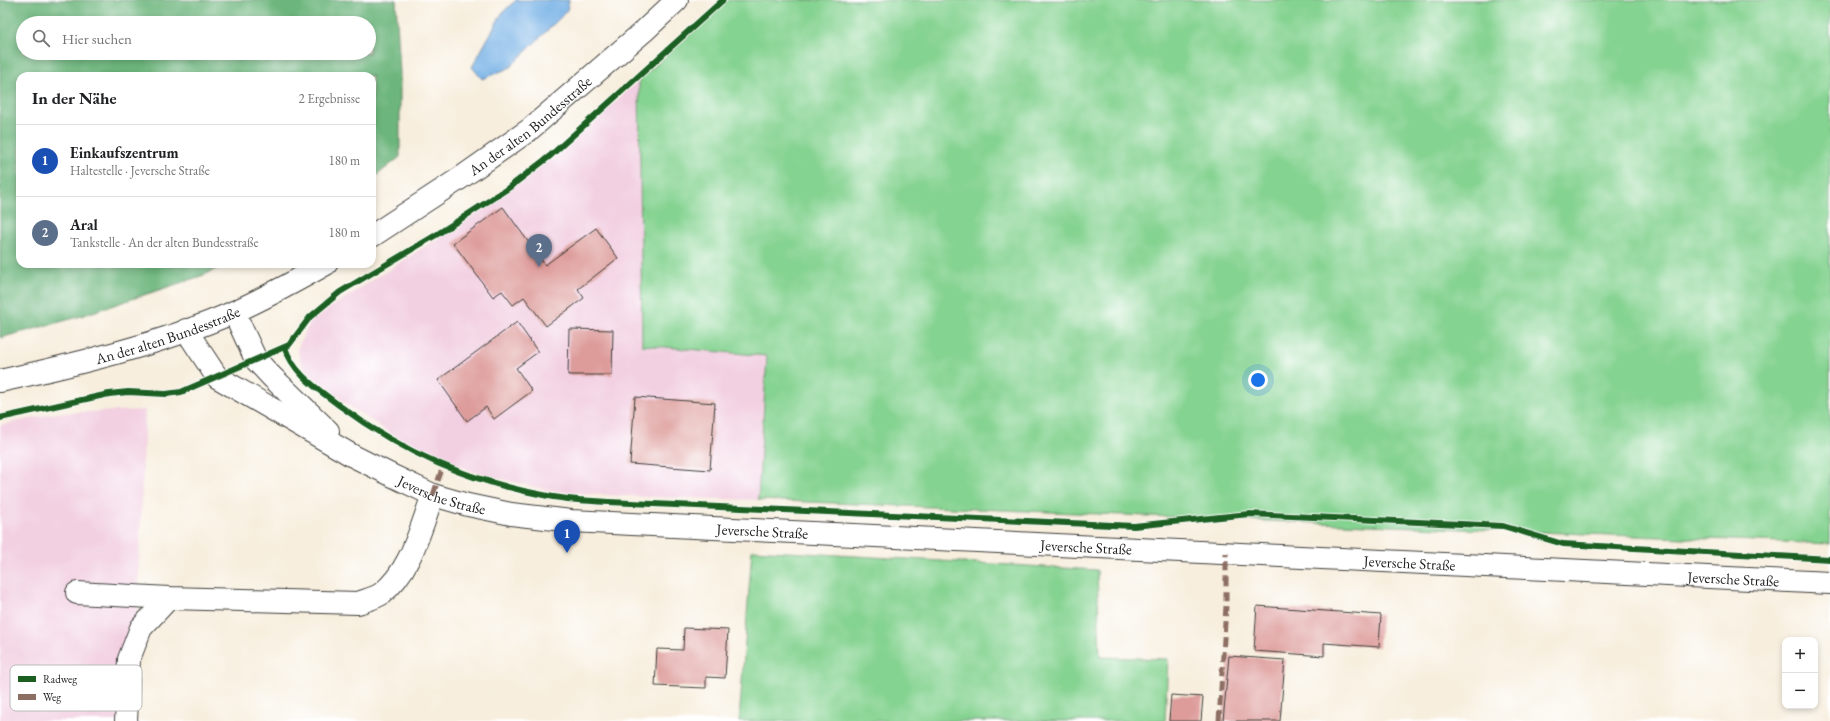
<!DOCTYPE html>
<html lang="de">
<head>
<meta charset="utf-8">
<style>
  :root { --surface:#fff; --page:#f6f6f6; --text:#202124; --muted:#757577; --line:#e0e0e0; --accent:#d93025 }
  body { margin:0; font-family:"EB Garamond",serif; background:var(--page); color:var(--text) }
  .controls { position:absolute; right:12px; bottom:12px; display:grid; overflow:hidden; border-radius:8px; box-shadow:0 2px 6px #0003 }
  .controls button { width:36px; height:36px; display:grid; place-items:center; padding:0; border:0; border-bottom:1px solid var(--line); background:var(--surface); color:var(--text); font:20px sans-serif }
  .you { position:absolute; left:1258px; top:380px; width:14px; height:14px; margin:-10px; border:3px solid #fff; border-radius:50%; background:#1a73e8; box-shadow:0 0 0 6px #1a73e833 }
  .badge { display:grid; place-items:center; width:26px; height:26px; border-radius:50%; background:var(--accent); color:#fff; font-size:13px; font-weight:700 }
  .pin { position:absolute; translate:-50% -33px; filter:drop-shadow(0 1px 2px #0008) }
  .pin::after { content:''; position:absolute; top:21px; width:14px; height:12px; background:inherit; clip-path:polygon(0 0,100% 0,50% 100%) }
  .list { margin:0; padding:0; list-style:none }
  h2 { display:flex; justify-content:space-between; align-items:center; height:52px; margin:0; padding:0 16px; font-size:17px }
  h2 small { font-size:13px; font-weight:400; color:var(--muted) }
  .list li { display:grid; grid-template-columns:26px 1fr auto; gap:12px; align-items:center; box-sizing:border-box; height:72px; padding:0 16px; border-top:1px solid var(--line) }
  .list b { display:block; font-size:15px; white-space:nowrap }
  .list p { margin:0; font-size:13px; white-space:nowrap; color:var(--muted) }
  .list em { font-size:13px; font-style:normal; color:var(--muted) }
  .icon { flex:none; width:22px; height:22px; fill:none; stroke:currentColor; stroke-width:2; stroke-linecap:round; stroke-linejoin:round }
  .map { position:relative; flex:none; width:1830px; height:721px; overflow:hidden }
  .search { position:absolute; background:var(--surface); box-shadow:0 2px 6px #0003; left:16px; top:16px; width:360px; height:44px; display:flex; align-items:center; gap:10px; box-sizing:border-box; padding:0 14px; border-radius:22px; color:var(--muted); font-size:15px }
  .panel { position:absolute; background:var(--surface); box-shadow:0 2px 6px #0003; left:16px; top:72px; width:360px; height:196px; border-radius:12px }
  .map>svg:first-child { display:block }
  .built { fill:#f2cfe1 }
  .green { fill:#85d391; stroke:#507856 }
  .forest { fill:#6cb57b; stroke:#44684c; fill-rule:evenodd }
  .water { fill:#74b0e5; stroke:#486680 }
  .building { fill:#dd9b9a }
  .lines { fill:none; stroke-linecap:round; stroke-linejoin:round }
  .minor-casing { stroke:#3d3c39; stroke-width:24 }
  .path { stroke:#3d3c39; stroke-width:2.5; stroke-dasharray:1 3; stroke-linecap:butt }
  .minor { stroke:#fff; stroke-width:22 }
  .quiet { stroke:#8d6e63; stroke-width:5; stroke-dasharray:10 5; stroke-linecap:butt }
  .cycleway-casing { stroke:#fff; stroke-width:8 }
  .cycleway { stroke:#1b5e20; stroke-width:6 }
  .labels { text-anchor:middle; dominant-baseline:central; stroke-width:4; stroke-linejoin:round; paint-order:stroke }
  .street-label { font-size:15px; fill:#1c1c1c; stroke:#fff }
  .key { fill:#fff; stroke:#bbb; stroke-width:1 }
  .key-label { font-size:11px; fill:#1c1c1c }
</style>
</head>
<body>
<div class="map">
<svg width="1830" height="721" viewBox="0 0 1830 721">
  <rect width="100%" height="100%" fill="#fff"/>
  <filter id="ink" filterUnits="userSpaceOnUse"><feTurbulence type="fractalNoise" baseFrequency=".025" numOctaves="2"/><feDisplacementMap in="SourceGraphic" scale="8" xChannelSelector="R" yChannelSelector="G"/><feConvolveMatrix kernelMatrix="1 2 1 2 8 2 1 2 1" color-interpolation-filters="sRGB"/></filter>
  <filter id="wash" filterUnits="userSpaceOnUse"><feTurbulence type="fractalNoise" baseFrequency=".012" numOctaves="4" result="noise"/><feDisplacementMap in="SourceGraphic" scale="16" xChannelSelector="R" yChannelSelector="G"/><feGaussianBlur stdDeviation="0.9" result="paint"/><feColorMatrix in="noise" values="0 0 0 0 0 0 0 0 0 0 0 0 0 0 0 0 0 1.4 0 .05"/><feComposite in="paint" operator="in"/></filter>
  <g filter="url(#wash)">
    <rect width="100%" height="100%" fill="#f7eedd"/>
    <path class="built" d="M639 80 642 345 767 356 758 500 622 496 551 491 477 473 409 446 342 401 303 368 297 349 311 320 469 218 555 156Z
      M145 410 133 721H0V425L57 413Z"/>
    <path class="green" d="M728 0H1830V544L758 500 767 356 642 345 639 80Z
      M752 550 1097 570 1100 657 1168 659 1165 721H739Z"/>
    <path class="forest" d="M0 0H396L400 73V157L372 179V76H20V264H227L204 275 75 318 0 338ZM23 23H369V53H23Z"/>
    <path class="water" d="M516 0H569L567 11 509 68 482 79 472 67 502 13Z"/>
    <g id="blocks">
      <path class="building" d="M503 207 545 265 596 228 618 258 578 289 584 298 546 326 524 297 513 305 502 291 493 297 453 243Z
        M517 322 538 352 516 368 532 391 494 419 486 407 467 421 438 380Z
        M569 329 613 330 612 375H568Z
        M635 397 715 403 710 470 630 464Z
        M1257 606 1381 615 1379 647 1324 643V656L1254 651Z
        M684 628 728 630 725 678 706 677V688L655 686 657 649 683 650Z
        M1229 656 1285 660 1280 721H1223Z
        M1171 695 1203 697 1201 721H1169Z"/>
    </g>
  </g>
  <g filter="url(#ink)">
    <use href="#blocks" fill-opacity="0" stroke="#3d3c39" stroke-width="1"/>
    <g class="lines">
      <g class="minor-casing">
        <g id="minor">
          <path id="s1" d="M372 236 462 177 529 130 644 31 677 0"/>
          <path d="M234 312 256 360 271 376 328 431"/>
          <path id="s2" d="M186 330 217 377 353 456 393 476 433 495 468 505 511 514 571 521 1830 583"/>
          <path id="s3" d="M0 381C77 364 162 344 234 312 265 298 296 281 326 264"/>
          <path d="M77 593 169 598 358 603C366 600 375 598 381 594 411 571 420 529 433 495"/>
          <path d="M126 721 129 659 141 628 169 598"/>
        </g>
      </g>
      <path class="path" d="M0 418C36 410 72 400 108 394 137 390 166 399 194 387"/>
      <use href="#minor" class="minor"/>
      <path class="quiet" d="M433 495 443 466
        M1219 721 1226 606V553"/>
      <g class="cycleway-casing">
        <path id="cycleway" d="M285 347C293 374 318 389 340 406 405 454 468 481 548 496 568 500 589 501 609 502L1134 526 1249 514 1503 526 1563 544 1830 559
          M0 418 109 394 128 392 166 394 181 392 289 345 310 317 340 292 436 235 507 189 550 156 723 0"/>
      </g>
      <use href="#cycleway" class="cycleway"/>
    </g>
  </g>
  <g class="labels">
    <g class="street-label">
      <text stroke="none"><textPath href="#s1" startOffset="193">An der alten Bundesstraße</textPath></text>
      <text stroke="none"><textPath href="#s3" startOffset="174">An der alten Bundesstraße</textPath></text>
      <text stroke="none"><textPath href="#s2" startOffset="311">Jeversche Straße</textPath></text>
      <text stroke="none"><textPath href="#s2" startOffset="635">Jeversche Straße</textPath></text>
      <text stroke="none"><textPath href="#s2" startOffset="959">Jeversche Straße</textPath></text>
      <text stroke="none"><textPath href="#s2" startOffset="1283">Jeversche Straße</textPath></text>
      <text stroke="none"><textPath href="#s2" startOffset="1607">Jeversche Straße</textPath></text>
    </g>
  </g>
  <rect x="10" y="665" width="132" height="46" rx="6" class="key"/>
  <rect x="18" y="676" width="18" height="6" fill="#1b5e20"/>
  <rect x="18" y="694" width="18" height="6" fill="#8d6e63"/>
  <g class="key-label">
    <text x="43" y="683">Radweg</text>
    <text x="43" y="701">Weg</text>
  </g>
</svg>
<div class="controls">
<button>+</button>
<button>−</button>
</div>
<div class="you"></div>
<div class="pin badge" style="left:567px;top:553px;background:#1a4fb4">1</div>
<div class="pin badge" style="left:539px;top:267px;background:#5c6f8a">2</div>
<div class="search"><svg class="icon" aria-label="search" viewBox="0 0 24 24"><circle cx="10" cy="10" r="6"/><path d="M15 15l6 6"/></svg>Hier suchen</div>
<section class="panel">
<h2>In der Nähe<small>2 Ergebnisse</small></h2>
<ul class="list">
<li><span class="badge" style="background:#1a4fb4">1</span><div><b>Einkaufszentrum</b><p>Haltestelle · Jeversche Straße</p></div><em>180 m</em></li>
<li><span class="badge" style="background:#5c6f8a">2</span><div><b>Aral</b><p>Tankstelle · An der alten Bundesstraße</p></div><em>180 m</em></li>
</ul>
</section>
</div>
</body>
</html>
